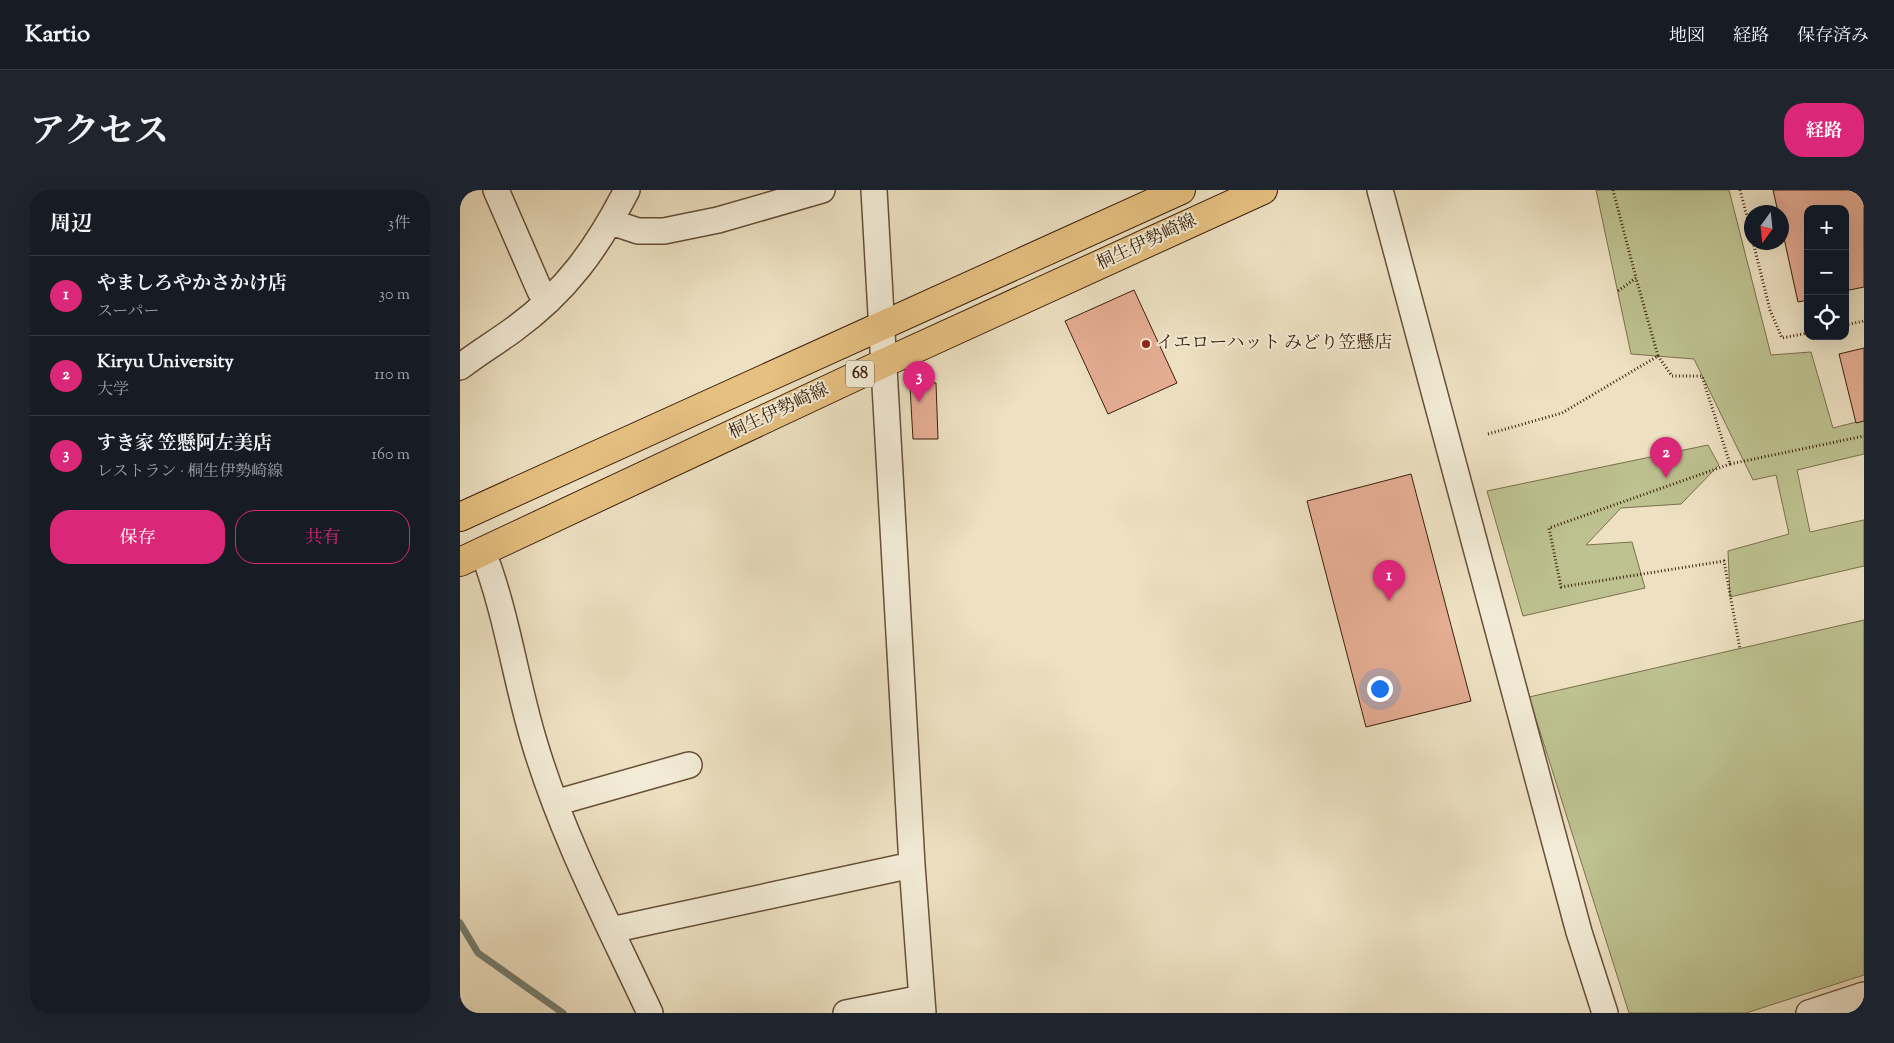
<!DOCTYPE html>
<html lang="ja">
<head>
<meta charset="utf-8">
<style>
  :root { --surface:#171b24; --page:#20242c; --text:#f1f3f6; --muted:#9ea1a6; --line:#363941; --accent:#db2777 }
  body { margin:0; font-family:"Sorts Mill Goudy","Noto Serif JP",serif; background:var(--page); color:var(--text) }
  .controls { position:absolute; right:15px; top:15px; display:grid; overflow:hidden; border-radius:10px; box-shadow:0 5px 20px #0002 }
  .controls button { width:45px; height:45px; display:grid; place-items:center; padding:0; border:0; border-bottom:1px solid var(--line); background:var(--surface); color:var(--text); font:25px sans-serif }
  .compass { position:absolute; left:1284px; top:15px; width:45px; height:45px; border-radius:50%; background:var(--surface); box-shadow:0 5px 20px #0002; rotate:195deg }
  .you { position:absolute; left:919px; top:498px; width:18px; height:18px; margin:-12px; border:4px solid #fff; border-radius:50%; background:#1a73e8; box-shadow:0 0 0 8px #1a73e833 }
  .badge { display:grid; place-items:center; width:32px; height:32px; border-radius:50%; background:var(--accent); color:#fff; font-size:16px; font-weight:700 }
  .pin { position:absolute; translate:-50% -41px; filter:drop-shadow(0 1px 2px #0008) }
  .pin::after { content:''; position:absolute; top:26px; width:18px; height:15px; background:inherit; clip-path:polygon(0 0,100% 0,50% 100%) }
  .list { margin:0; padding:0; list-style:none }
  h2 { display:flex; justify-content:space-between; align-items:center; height:65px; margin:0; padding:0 20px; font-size:21px }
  h2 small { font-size:16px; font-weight:400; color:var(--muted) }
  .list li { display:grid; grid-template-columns:32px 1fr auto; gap:15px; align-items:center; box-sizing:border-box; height:80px; padding:0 20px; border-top:1px solid var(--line) }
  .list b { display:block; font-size:19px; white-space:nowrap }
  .list p { margin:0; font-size:16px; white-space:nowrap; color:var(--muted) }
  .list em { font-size:16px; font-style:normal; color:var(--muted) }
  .actions { display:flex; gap:10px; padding:15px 20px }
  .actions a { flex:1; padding:11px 0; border:1px solid var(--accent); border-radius:20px; text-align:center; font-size:18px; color:var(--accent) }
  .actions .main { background:var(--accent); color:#fff }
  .icon { flex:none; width:28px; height:28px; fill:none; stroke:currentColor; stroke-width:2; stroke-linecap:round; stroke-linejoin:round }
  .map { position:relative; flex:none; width:1404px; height:823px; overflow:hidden; border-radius:20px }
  header { display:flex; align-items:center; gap:30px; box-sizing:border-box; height:70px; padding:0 25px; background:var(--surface); border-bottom:1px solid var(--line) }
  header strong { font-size:24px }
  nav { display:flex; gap:28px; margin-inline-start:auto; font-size:18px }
  .intro { display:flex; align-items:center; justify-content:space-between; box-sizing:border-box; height:120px; padding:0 30px }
  h1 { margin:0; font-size:35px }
  .button { padding:12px 22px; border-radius:20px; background:var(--accent); color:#fff; font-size:18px; font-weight:700 }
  main { display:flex; gap:30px; padding:0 30px }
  aside { flex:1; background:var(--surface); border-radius:20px; box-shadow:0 5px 20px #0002 }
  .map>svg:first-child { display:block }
  .green { fill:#bdc290; stroke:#7c704e }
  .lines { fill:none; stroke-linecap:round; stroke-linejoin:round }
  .stream { stroke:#747e70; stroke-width:7 }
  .building { fill:#e5ad94; stroke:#3c1f0b }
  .minor-casing { stroke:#685039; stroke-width:28 }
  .major-casing { stroke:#3c1f0b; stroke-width:30 }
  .path { stroke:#3c1f0b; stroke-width:3; stroke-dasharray:1 2.5; stroke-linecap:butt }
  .minor { stroke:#f3ecd7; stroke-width:25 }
  .major { stroke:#e6c081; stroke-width:28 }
  .poi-dot { fill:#8f2418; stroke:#f3ecd7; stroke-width:2 }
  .labels { text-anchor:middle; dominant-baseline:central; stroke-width:4; stroke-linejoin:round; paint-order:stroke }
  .shield { fill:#f3ecd7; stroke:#735c48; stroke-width:1 }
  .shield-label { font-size:16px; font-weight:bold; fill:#3c1f0b }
  .street-label { font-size:18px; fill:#3c1f0b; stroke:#f3ecd7 }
  .poi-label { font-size:18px; fill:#3c1f0b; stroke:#f3ecd7; text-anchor:start }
</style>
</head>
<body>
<header>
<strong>Kartio</strong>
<nav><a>地図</a><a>経路</a><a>保存済み</a></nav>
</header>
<div class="intro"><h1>アクセス</h1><a class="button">経路</a></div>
<main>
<aside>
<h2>周辺<small>3件</small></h2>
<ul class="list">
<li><span class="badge">1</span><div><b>やましろやかさかけ店</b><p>スーパー</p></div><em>30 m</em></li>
<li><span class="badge">2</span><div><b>Kiryu University</b><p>大学</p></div><em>110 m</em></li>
<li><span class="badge">3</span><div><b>すき家 笠懸阿左美店</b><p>レストラン · 桐生伊勢崎線</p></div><em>160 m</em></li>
</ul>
<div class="actions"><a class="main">保存</a><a>共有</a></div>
</aside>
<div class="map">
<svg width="1404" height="823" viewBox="0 0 1404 823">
  <rect width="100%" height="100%" fill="#ede1c2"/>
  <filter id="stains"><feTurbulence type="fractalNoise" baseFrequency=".004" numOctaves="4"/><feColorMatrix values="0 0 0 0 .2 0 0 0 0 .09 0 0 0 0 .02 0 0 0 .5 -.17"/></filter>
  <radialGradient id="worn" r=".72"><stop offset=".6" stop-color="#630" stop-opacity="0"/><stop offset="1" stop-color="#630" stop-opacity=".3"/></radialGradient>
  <path class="green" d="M1136 0H1269L1311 165 1351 162 1373 238 1404 230V264L1337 280 1350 342 1404 330V376L1270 407 1268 361 1329 344 1316 285 1293 290 1234 169 1171 164Z
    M1248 255 1259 275 1221 314 1161 318 1126 355 1172 352 1185 398 1063 426 1027 301Z
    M1404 430V785L1286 823H1169L1069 507Z"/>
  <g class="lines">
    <path class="stream" d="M0 733 18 763 103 823"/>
  </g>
  <path class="building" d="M1313 0H1404V97L1385 101V19H1348V110L1338 112 1322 39V22H1318Z
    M674 100 717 193 648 224 605 131Z
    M1404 158V231L1396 233 1379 164Z
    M455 191 476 193 478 249H453L450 197Z
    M951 284 1011 511 906 537 847 311Z"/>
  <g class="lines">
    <g class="minor-casing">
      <path id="minor" d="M36 0 80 101 88 111
        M414 0 452 675 463 823
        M920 0 1119 742 1145 823
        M151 32 178 41H204L258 30 362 0
        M0 177C17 164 35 153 53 140 107 101 137 58 167 0
        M23 362C46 421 55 487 73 548 101 644 148 733 190 823
        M95 613 229 575
        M151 740 452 675
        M386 823 462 808
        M1349 823 1404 805"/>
    </g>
    <g class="major-casing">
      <path id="major" d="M0 327 721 0
        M0 372 424 173 803 0"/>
    </g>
    <path class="path" d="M1153 0 1176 88 1158 101
      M1280 0 1292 45
      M1293 52 1310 120 1322 148 1348 143
      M1385 135 1404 131
      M1198 166 1212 186H1242L1270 274 1404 246
      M1028 244 1102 223 1198 166 1176 88
      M1270 274 1089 338 1101 397 1264 371 1280 459"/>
    <use href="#minor" class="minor"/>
    <use href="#major" class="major"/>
  </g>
  <circle class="poi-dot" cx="686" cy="154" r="5"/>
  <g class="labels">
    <rect class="shield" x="386" y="170.5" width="28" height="27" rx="4"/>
    <g class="shield-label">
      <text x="400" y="184">68</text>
    </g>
    <g class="street-label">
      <text transform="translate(687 53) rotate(-25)">桐生伊勢崎線</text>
      <text transform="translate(319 222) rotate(-25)">桐生伊勢崎線</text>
    </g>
    <g class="poi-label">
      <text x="696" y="154">イエローハット みどり笠懸店</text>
    </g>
  </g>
  <rect width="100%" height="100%" filter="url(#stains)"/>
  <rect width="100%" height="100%" fill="url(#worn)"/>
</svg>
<div class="controls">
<button>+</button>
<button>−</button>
<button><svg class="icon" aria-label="locate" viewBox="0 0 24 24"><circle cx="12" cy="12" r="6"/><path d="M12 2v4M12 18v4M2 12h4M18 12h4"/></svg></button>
</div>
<svg class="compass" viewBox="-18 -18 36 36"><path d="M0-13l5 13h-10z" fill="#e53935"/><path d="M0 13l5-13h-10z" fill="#9ea1a6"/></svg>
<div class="you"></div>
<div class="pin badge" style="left:929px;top:411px">1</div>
<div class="pin badge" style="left:1206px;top:288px">2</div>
<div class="pin badge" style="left:459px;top:212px">3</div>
</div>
</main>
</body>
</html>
